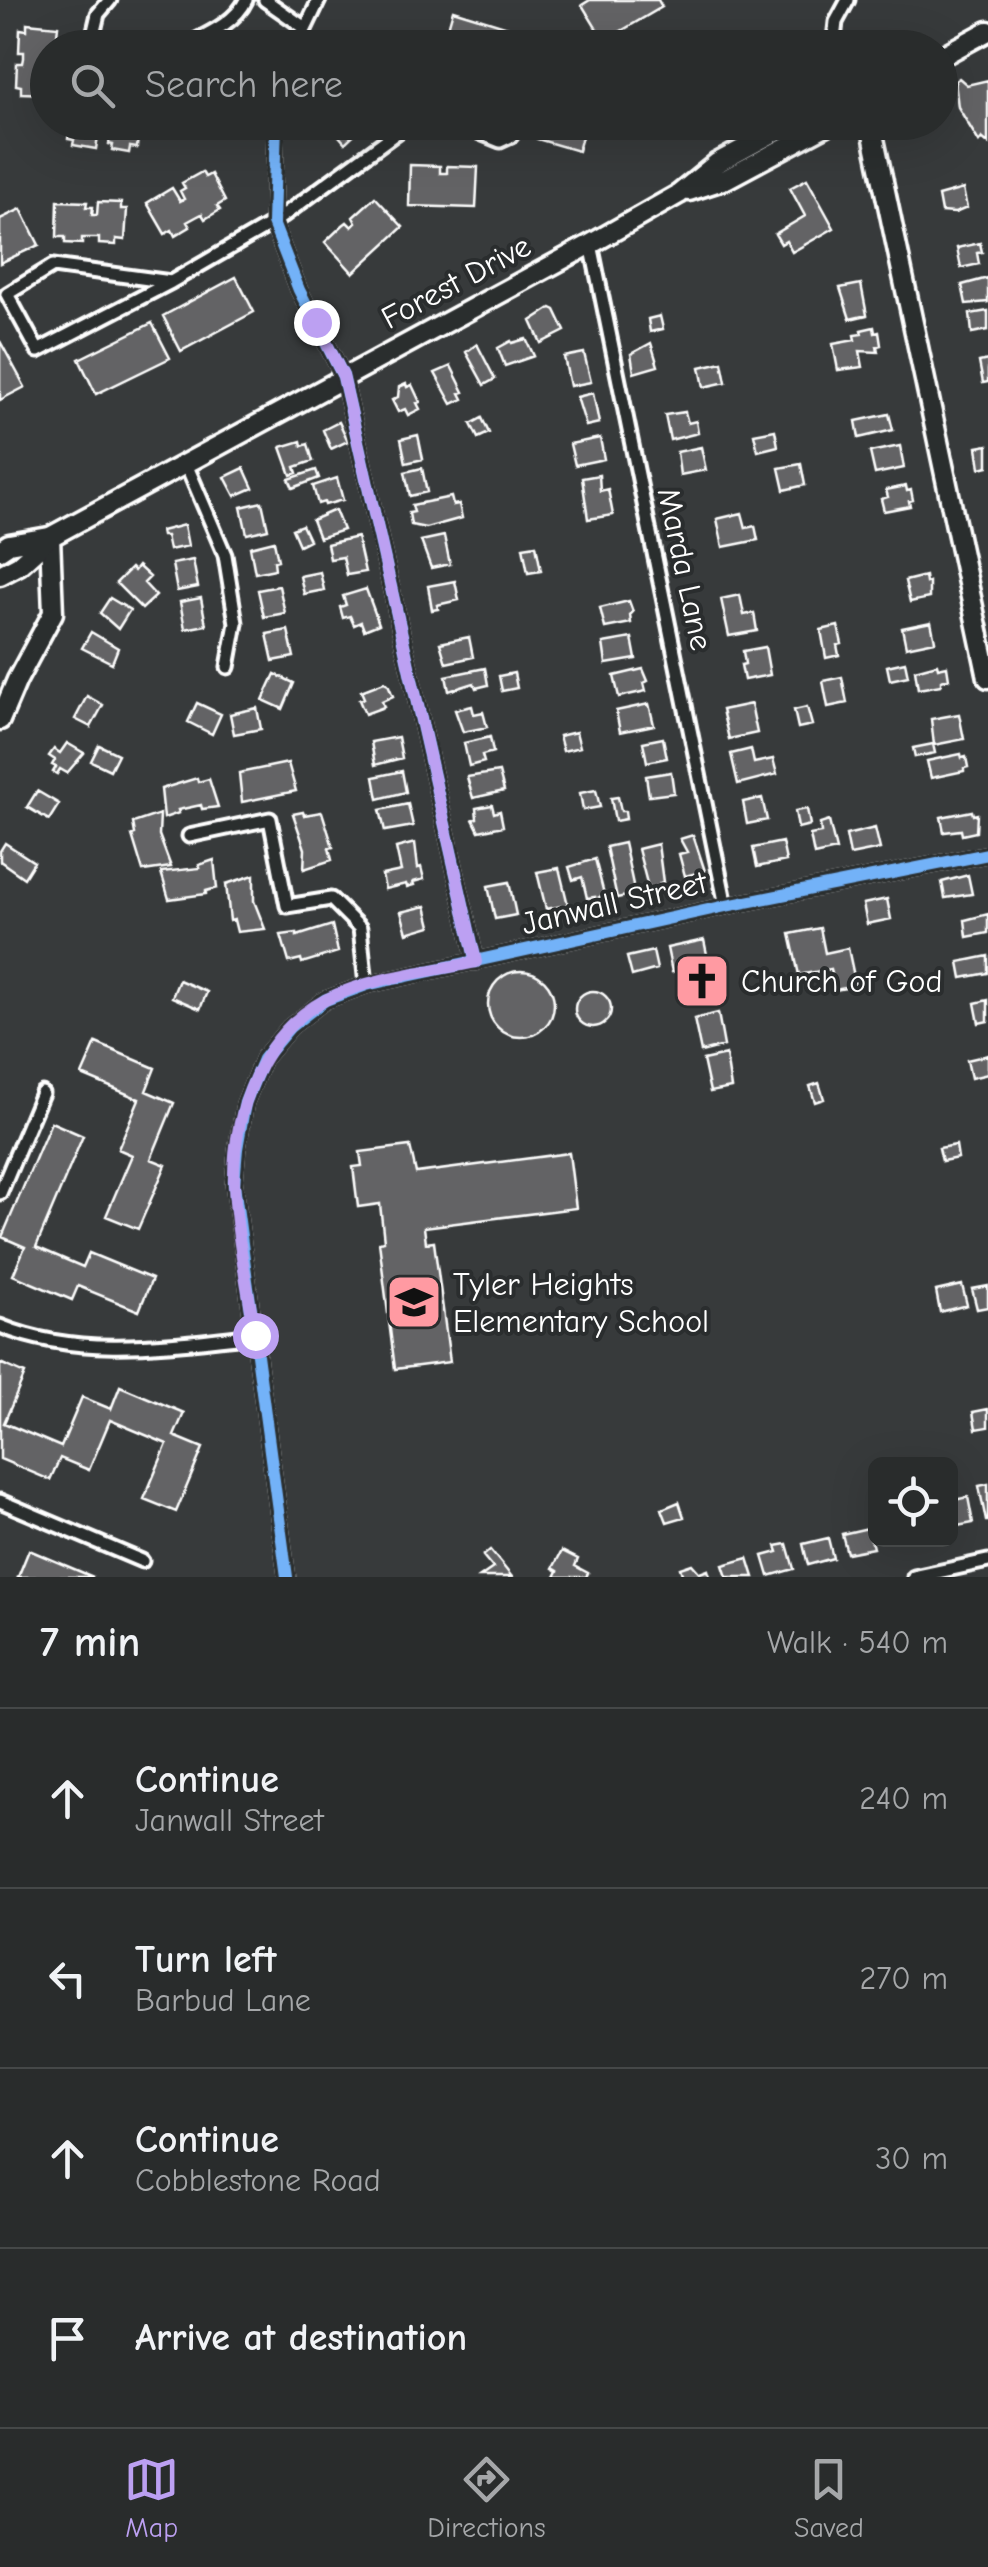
<!DOCTYPE html>
<html lang="en">
<head>
<meta charset="utf-8">
<style>
  :root { --surface:#292c2c; --page:#313434; --text:#f1f3f6; --muted:#a5a7a9; --line:#454848; --accent:#bca0f2 }
  body { margin:0; font-family:"Comic Neue",sans-serif; background:var(--page); color:var(--text) }
  .controls { position:absolute; right:30px; bottom:30px; display:grid; overflow:hidden; border-radius:15px; box-shadow:0 10px 40px #0002 }
  .controls button { width:90px; height:90px; display:grid; place-items:center; padding:0; border:0; border-bottom:2px solid var(--line); background:var(--surface); color:var(--text); font:50px sans-serif }
  .stop { position:absolute; width:30px; height:30px; margin:-22px; border:8px solid #bca0f2; border-radius:50%; background:#fff }
  .stop.end { background:#bca0f2; border-color:#fff; box-shadow:0 2px 10px #0008 }
  .list { margin:0; padding:0; list-style:none }
  h2 { display:flex; justify-content:space-between; align-items:center; height:130px; margin:0; padding:0 40px; font-size:42px }
  h2 small { font-size:32px; font-weight:400; color:var(--muted) }
  .list li { display:grid; grid-template-columns:65px 1fr auto; gap:30px; align-items:center; box-sizing:border-box; height:180px; padding:0 40px; border-top:2px solid var(--line) }
  .list b { display:block; font-size:38px; white-space:nowrap }
  .list p { margin:0; font-size:32px; white-space:nowrap; color:var(--muted) }
  .list em { font-size:32px; font-style:normal; color:var(--muted) }
  .icon { flex:none; width:55px; height:55px; fill:none; stroke:currentColor; stroke-width:2; stroke-linecap:round; stroke-linejoin:round }
  .map { position:relative; flex:none; width:988px; height:1577px; overflow:hidden }
  .search { position:absolute; background:var(--surface); box-shadow:0 10px 40px #0002; left:30px; right:30px; top:30px; height:110px; display:flex; align-items:center; gap:25px; box-sizing:border-box; padding:0 35px; border-radius:55px; color:var(--muted); font-size:38px }
  .sheet { height:850px; background:var(--surface) }
  nav { display:flex; justify-content:space-around; align-items:center; box-sizing:border-box; height:140px; border-top:2px solid var(--line); background:var(--surface); font-size:28px; color:var(--muted) }
  nav a { display:grid; justify-items:center; gap:5px }
  nav .on { color:var(--accent) }
  .map>svg:first-child { display:block }
  .building { fill:#636465; stroke:#fff; stroke-width:2.5 }
  .lines { fill:none; stroke-linecap:round; stroke-linejoin:round }
  .street-casing { stroke:#fff; stroke-width:19 }
  .secondary-casing { stroke:#fff; stroke-width:25 }
  .primary-casing { stroke:#fff; stroke-width:25 }
  .street { stroke:#2a2d2e; stroke-width:11 }
  .secondary { stroke:#2a2d2e; stroke-width:18 }
  .primary { stroke:#2a2d2e; stroke-width:18 }
  .cycleway-casing { stroke:#2a2d2e; stroke-width:19 }
  .cycleway { stroke:#73b2f8; stroke-width:12 }
  .route { stroke:#bca0f2; stroke-width:12 }
  .labels { text-anchor:middle; dominant-baseline:central; stroke-width:8; stroke-linejoin:round; paint-order:stroke }
  .street-label { font-size:32px; fill:#fff; stroke:#2a2d2e }
  .poi-label { font-size:32px; fill:#fff; stroke:#2a2d2e; text-anchor:start }
</style>
</head>
<body>
<div class="map">
<svg width="988" height="1577" viewBox="0 0 988 1577">
  <rect width="100%" height="100%" fill="#373a3b"/>
  <filter id="ink" filterUnits="userSpaceOnUse"><feTurbulence type="fractalNoise" baseFrequency=".01" numOctaves="2"/><feDisplacementMap in="SourceGraphic" scale="20" xChannelSelector="R" yChannelSelector="G"/><feConvolveMatrix kernelMatrix="1 2 1 2 8 2 1 2 1" color-interpolation-filters="sRGB"/></filter>
  <g filter="url(#ink)">
    <path class="building" d="M590 0H658L662 7 604 41 582 5Z
      M453 10 518 30 513 48H442Z
      M27 23 58 26 57 35H62L61 48H48V94L21 93V86L16 85 17 63H23L24 58V52H19L20 29 27 30Z
      M959 78 967 85 988 80V143L982 138 979 142 958 107 955 81Z
      M70 122H139L137 148 130 147 129 153 112 150 113 145 109 144 111 130 104 129 103 137 98 136 96 149 73 145 74 140 68 139Z
      M327 122H367L345 143Z
      M543 122H586L578 151 537 139Z
      M410 165 440 166V173H447V166L478 167 476 208 409 206Z
      M202 172 205 177 211 174 225 201 217 206 220 210 205 219 202 214 196 217 187 222 190 227 175 236 172 230 165 234 147 203 172 188 180 201 184 199 180 191 185 188 182 183Z
      M807 179 834 228 792 252 786 241 781 244 775 234 805 216 790 188Z
      M963 189 967 208 955 213 941 212 938 196Z
      M375 197 403 227 353 273 325 242 343 225 347 222 352 227 356 223 353 217Z
      M58 201 87 202 86 207H93L92 215H97L98 202 121 203V209H127L125 240 116 239V245L99 244V238H82V244L65 243V237H57Z
      M21 209 39 245 0 263V219Z
      M980 243 982 252 977 253 979 264 961 268 957 248Z
      M236 277 254 312 181 351 163 316Z
      M988 278V302L966 304 962 285Z
      M861 284 867 315 850 319 840 288Z
      M551 308 555 310 565 331 541 343 531 321Z
      M988 311V330L972 333 970 314Z
      M660 316 663 329 650 332 648 319Z
      M152 323 170 358 96 394 79 359Z
      M874 327 875 333 879 332 881 345 877 346 878 352 860 351 863 367 838 370 833 344 855 340 854 335 862 334 861 330Z
      M526 339 534 356 505 366 498 348 511 341 512 343Z
      M0 341 25 387 0 400Z
      M651 343 658 366 634 373 631 354Z
      M477 344 495 379 484 385 466 352Z
      M584 353 591 382 570 386 564 357Z
      M988 360V382L983 383 979 362Z
      M722 362 726 382 704 387 700 367Z
      M451 366 464 392 460 393 463 399 452 404 435 373Z
      M406 384 407 387 412 385 420 402 417 403 420 409 408 415 405 409 398 412 392 400 398 397 399 387Z
      M593 393 599 423 586 426 577 397Z
      M685 412 688 423 696 421 698 433 670 440 665 415Z
      M889 414 893 430 859 438 856 421Z
      M482 418 489 433 478 438 471 424Z
      M339 422 348 441 331 449 323 430Z
      M775 430 778 446 758 451 754 434Z
      M418 435 423 459 406 463 401 439Z
      M600 438 604 459 575 465 570 444Z
      M301 441 302 446 308 444 313 461 295 467 297 473 291 475 281 447Z
      M988 445V466L980 468 977 447Z
      M900 446 904 468 875 474 870 452Z
      M701 447 706 470 680 475 677 452Z
      M801 464 805 485 784 490 779 468Z
      M244 468 253 488 235 496 225 477Z
      M422 468 427 492 410 496 405 472Z
      M316 470 319 478 293 488 289 479Z
      M599 475 600 491 608 489 613 515 588 519 582 478Z
      M337 478 343 500 325 505 324 502 318 504 313 486Z
      M906 486 907 491 911 490 913 500 909 501 910 506 884 511 881 499 888 497 886 490Z
      M451 497 453 505 459 504 462 518 426 528 411 525 409 513 414 512 412 505Z
      M262 502 268 529 247 534 241 507Z
      M335 510 343 530 319 538 312 520Z
      M742 513 746 528 755 526 758 540 723 547 717 519Z
      M184 525 188 546 169 550 166 536H162L161 531Z
      M302 525 309 540 299 545 292 529Z
      M444 536 450 564 431 568 421 541Z
      M357 537 365 572 347 575 343 557 330 559 327 544Z
      M274 541 278 560 274 561 275 569 255 573 250 547Z
      M536 545 541 571 528 573 523 547Z
      M193 560 198 587 177 591 172 564Z
      M138 566 150 577 144 583 156 596 142 609 116 583 131 568 134 571Z
      M320 572 324 590 304 594 300 576Z
      M925 576 926 583 929 582V598L910 602 905 581Z
      M455 581 459 600 437 605 438 609 432 610 428 586Z
      M279 586 285 613 264 617 258 590Z
      M366 589 379 624 364 630 361 622 354 625 350 616 343 618 340 607 346 605 343 596Z
      M740 595 744 615 754 613 757 631 729 636 721 599Z
      M110 598 130 610 118 629 100 613Z
      M201 598 206 625 185 629 180 602Z
      M629 601 633 612 630 615 631 623 605 628 600 608Z
      M931 622 935 641 906 647 902 628Z
      M838 626 842 644 837 645 839 655 826 658 821 630Z
      M288 630 294 657 273 661 267 634Z
      M91 632 118 648 112 663 82 648Z
      M469 637 473 657 446 663 440 643Z
      M632 638 636 659 606 664 603 643Z
      M765 647 770 675 744 680 741 665 745 664 743 651Z
      M905 662 908 676 890 680 887 666Z
      M937 664 938 668 947 666 949 679 941 681V685L918 689 915 670Z
      M485 668 488 685 476 688 474 683 449 691 446 676Z
      M643 669 648 681 644 683 646 691 619 697 614 676Z
      M514 673 517 688 502 691 499 676Z
      M275 674 294 683 283 709 263 700Z
      M842 677 847 703 828 707 823 681Z
      M384 682 388 684 393 696 382 701 384 707 365 714 359 700 364 698 361 691Z
      M87 696 103 705 91 727 75 719Z
      M197 703 221 714 212 734 188 722Z
      M649 704 654 725 620 732 616 711Z
      M751 704 757 733 729 739 722 710Z
      M472 706 474 714 483 712 487 727 463 732 455 710Z
      M807 707 812 725 798 728 794 710Z
      M257 708 261 729 234 734 230 714Z
      M959 714 964 739 934 745 931 719Z
      M576 732 580 747 563 751 559 736Z
      M398 737 402 758 375 765 371 742Z
      M490 737 493 752 482 755 484 762 469 766 464 743Z
      M663 738 667 758 647 762 643 742Z
      M67 743 84 753 67 773 60 769 57 774 53 772 56 767 52 765 55 760 49 756 54 749 60 753Z
      M933 744 935 753 915 757 913 748Z
      M99 745 118 754 110 770 91 761Z
      M751 749 754 763 773 759 777 774 738 784 731 754Z
      M961 754 962 758 966 757 968 767 964 768V771L931 778 927 761Z
      M288 763 296 791 242 802 239 773Z
      M402 771 406 792 378 799 374 777Z
      M499 772 504 791 473 798 467 777Z
      M671 772 674 793 649 796 646 776Z
      M197 778 198 782 209 779 218 807 202 809 201 805 178 810 179 813 164 818 161 789Z
      M596 790 600 807 583 810 580 793Z
      M37 791 59 804 49 820 27 807Z
      M618 797 621 811H625L626 819 615 821 611 798Z
      M762 798 767 820 747 824 743 802Z
      M408 804 413 826 385 831 380 810Z
      M492 805 494 813 500 811 503 826 479 831 473 819 477 818 476 808Z
      M807 809 810 825 798 828 795 811Z
      M972 811 973 815 977 814 976 832 962 835 961 830 944 832 941 817Z
      M303 812 304 815 322 812 333 847 329 848 332 860 304 869 305 849 293 814Z
      M160 814 159 835 171 867 143 871 132 835 135 834 133 823Z
      M829 821 836 850 814 855 810 835 821 833 820 824Z
      M875 828 880 849 850 855 846 835Z
      M693 835 705 871 685 876 679 854 687 852 680 839Z
      M782 842 786 861 757 867 753 848Z
      M5 843 34 862 24 878 0 861V851Z
      M415 843 418 868 421 867 424 879 413 882 414 885 407 887 406 884 385 889 382 875 401 871 396 848Z
      M624 843 635 894 617 898 606 847Z
      M658 844 663 882 660 883 661 888 649 891 638 849Z
      M595 859 604 894 595 900V897L587 898 582 877 573 880 569 867Z
      M214 860 217 888 206 891V894L169 899 161 872 200 868 199 865Z
      M559 868 568 905 546 909 537 872Z
      M254 875V901L265 929 237 932 234 920 230 921 226 884Z
      M968 875 972 894 945 898 942 882Z
      M509 882 516 915 495 919 488 886Z
      M887 899 891 919 867 924 863 904Z
      M426 906 431 926 407 933 401 912Z
      M988 914V933L967 937 965 920Z
      M332 925 338 952 302 963 301 959 289 962 281 935 297 933V936Z
      M820 928 825 953 848 948 856 986 835 990 831 969 799 975 790 934Z
      M704 940 709 964 672 972 667 948Z
      M653 951 657 969 632 976 627 957Z
      M988 956V973L962 978 959 962Z
      M488 1004a33 33 0 1 1 66 0a33 33 0 1 1-66 0Z
      M179 980 207 992 200 1009 172 997Z
      M575 1009a18 18 0 1 1 36 0a18 18 0 1 1-36 0Z
      M988 1000V1021L979 1023 975 1003Z
      M718 1013 724 1046 701 1052 694 1019Z
      M96 1043 155 1068 146 1091 174 1103 151 1159 166 1165 138 1229 106 1216 132 1155 118 1149 139 1099 82 1075Z
      M726 1055 731 1088 710 1092 703 1060Z
      M988 1055V1074L971 1078 967 1060Z
      M819 1083 824 1099 815 1102 810 1086Z
      M51 1122 83 1136 36 1247 83 1267 89 1253 152 1279 139 1311 78 1286 72 1300 13 1275 25 1247 2 1237Z
      M956 1145 958 1158 942 1161 939 1148Z
      M410 1146 416 1173 569 1153 576 1208 424 1227 426 1243 434 1242 450 1362 395 1369 379 1242 384 1241 380 1204 358 1207 353 1167 362 1166 360 1152Z
      M962 1285 967 1305 940 1312 936 1291Z
      M988 1286V1307L977 1309 972 1289Z
      M0 1363 25 1374 4 1423 61 1447 82 1397 111 1409 120 1386 184 1413 174 1436 203 1448 176 1512 144 1499 167 1444 110 1420 89 1470 60 1458 50 1480 0 1459Z
      M988 1409V1427L976 1429 973 1412Z
      M988 1484V1521H986L979 1486Z
      M968 1497 973 1523 952 1527 950 1501Z
      M679 1502 684 1517 667 1522 662 1509Z
      M868 1528 873 1548 847 1553 842 1534Z
      M828 1538 833 1558 808 1565 803 1544Z
      M787 1544 794 1569 769 1576 763 1556 778 1552 776 1546Z
      M29 1550 93 1577H18Z
      M490 1550 500 1562 512 1577H480L493 1568 483 1556Z
      M562 1551 578 1559 575 1566 588 1573 586 1577H555L558 1571 553 1568Z
      M748 1558 754 1577H727L723 1565Z
      M692 1564 700 1573 708 1570 710 1577H683L680 1568Z"/>
    <g class="lines">
      <g class="street-casing">
        <path id="street" d="M265 0 305 28
          M90 48 98 14 110 0
          M181 48C203 36 235 24 246 0
          M296 48 319 0
          M833 48 836 22 848 0
          M276 122 273 223 299 290 343 376 476 962
          M453 122 500 141 511 136 515 122
          M591 244 726 906
          M171 282 53 266 7 294 38 351 171 282 273 223 411 122
          M186 464 225 555 236 623 228 667
          M189 836 270 819 287 906 331 899 360 928 366 985
          M0 1193 42 1093
          M0 1326C80 1359 171 1344 255 1335
          M0 1501 142 1561
          M287 1577 234 1184 237 1149 245 1103 263 1059 290 1027 325 1000 366 985 726 906 988 854
          M914 1577 988 1561"/>
      </g>
      <g class="secondary-casing">
        <path id="secondary" d="M867 122 873 134 988 678
          M0 720 17 680 53 613 50 537"/>
      </g>
      <g class="primary-casing">
        <path id="primary" d="M940 57 988 31
          M689 191 726 179 833 122
          M0 550 9 544 49 537
          M0 575 19 565 50 537 591 244 679 194 717 163 793 122"/>
      </g>
      <use href="#street" class="street"/>
      <use href="#secondary" class="secondary"/>
      <use href="#primary" class="primary"/>
      <g class="cycleway-casing">
        <path id="cycleway" d="M276 122 273 223 299 290 343 376 476 962
          M287 1577 234 1184 237 1149 245 1103 263 1059 290 1027 325 1000 366 985 726 906 988 854"/>
      </g>
      <use href="#cycleway" class="cycleway"/>
    </g>
  </g>
  <g class="lines" filter="url(#ink)">
    <path class="route" d="M255 1335C248 1286 235 1231 234 1182 233 1113 261 1032 327 999 372 977 427 972 476 962L343 376 316 322"/>
  </g>
  <defs>
    <g id="church-square" transform="scale(2.875)"><rect x="-9" y="-9" width="18" height="18" rx="4" fill="#ff9aa2" stroke="#2a2d2e"/><path d="M-1.2-6h2.4v3.5h3.3v2.4h-3.3V6h-2.4V-.1h-3.3v-2.4h3.3Z" fill="#111"/></g>
    <g id="school-square" transform="scale(2.875)"><rect x="-9" y="-9" width="18" height="18" rx="4" fill="#ff9aa2" stroke="#2a2d2e"/><path d="M0-5L7-2L0 1L-7-2ZM-4 1L0 2.5L4 1V4Q0 6-4 4Z" fill="#111"/></g>
  </defs>
  <g fill-rule="evenodd">
    <use href="#church-square" x="702" y="981"/>
    <use href="#school-square" x="414" y="1302"/>
  </g>
  <g class="labels">
    <g class="street-label">
      <text transform="translate(456 282) rotate(-28)">Forest Drive</text>
      <text transform="translate(685 569) rotate(78)">Marda Lane</text>
      <text transform="translate(614 903) rotate(-13)">Janwall Street</text>
    </g>
    <g class="poi-label">
      <text x="741" y="981">Church of God</text>
      <text x="453" y="1284">Tyler Heights<tspan x="453" dy="37">Elementary School</tspan></text>
    </g>
  </g>
</svg>
<div class="controls">
<button><svg class="icon" aria-label="locate" viewBox="0 0 24 24"><circle cx="12" cy="12" r="6"/><path d="M12 2v4M12 18v4M2 12h4M18 12h4"/></svg></button>
</div>
<div class="stop" style="left:255px;top:1335px"></div>
<div class="stop end" style="left:316px;top:322px"></div>
<div class="search"><svg class="icon" aria-label="search" viewBox="0 0 24 24"><circle cx="10" cy="10" r="6"/><path d="M15 15l6 6"/></svg>Search here</div>
</div>
<section class="sheet">
<h2>7 min<small>Walk · 540 m</small></h2>
<ul class="list">
<li><svg class="icon" aria-label="ahead" viewBox="0 0 24 24"><path d="M12 20V5M6 11l6-6 6 6"/></svg><div><b>Continue</b><p>Janwall Street</p></div><em>240 m</em></li>
<li><svg class="icon" aria-label="left" viewBox="0 0 24 24"><path d="M17 20v-9H6M10 6l-5 5 5 5"/></svg><div><b>Turn left</b><p>Barbud Lane</p></div><em>270 m</em></li>
<li><svg class="icon" aria-label="ahead" viewBox="0 0 24 24"><path d="M12 20V5M6 11l6-6 6 6"/></svg><div><b>Continue</b><p>Cobblestone Road</p></div><em>30 m</em></li>
<li><svg class="icon" aria-label="arrive" viewBox="0 0 24 24"><path d="M6 21V4h12l-3 4 3 4H6"/></svg><div><b>Arrive at destination</b></div></li>
</ul>
</section>
<nav>
<a class="on"><svg class="icon" aria-label="map" viewBox="0 0 24 24"><path d="M3 6l6-2 6 2 6-2v14l-6 2-6-2-6 2zM9 4v14M15 6v14"/></svg>Map</a>
<a><svg class="icon" aria-label="directions" viewBox="0 0 24 24"><path d="M12 3l9 9-9 9-9-9zM9 14v-3h6M13 9l2 2-2 2"/></svg>Directions</a>
<a><svg class="icon" aria-label="saved" viewBox="0 0 24 24"><path d="M7 4h10v16l-5-4-5 4z"/></svg>Saved</a>
</nav>
</body>
</html>
